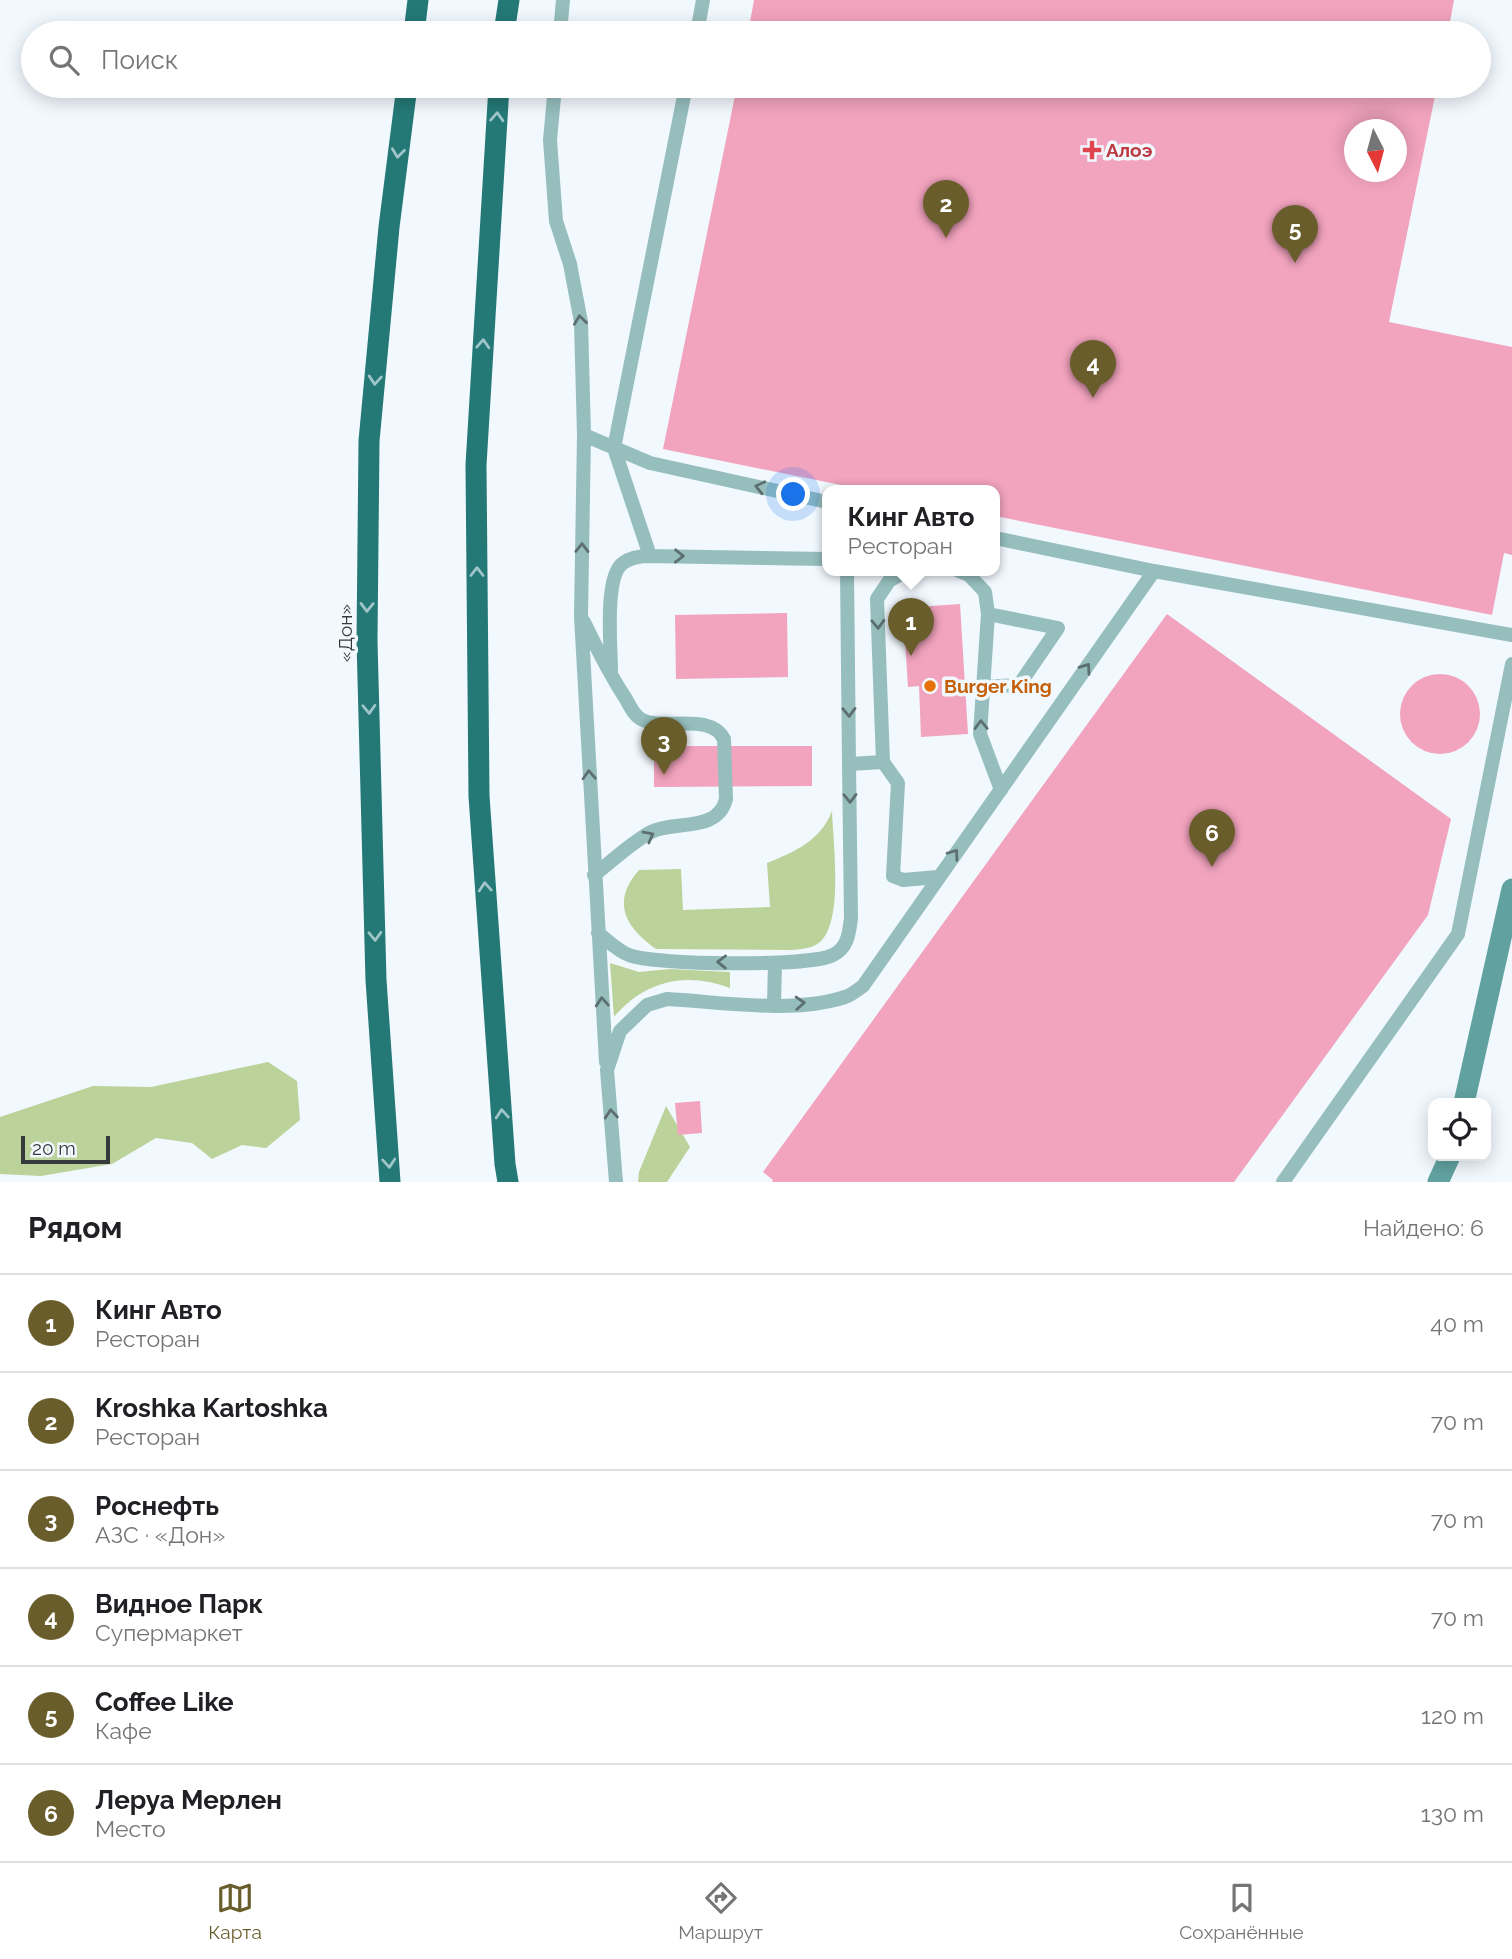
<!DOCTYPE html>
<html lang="ru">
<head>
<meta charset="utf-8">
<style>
  :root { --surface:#fff; --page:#f6f6f6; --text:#202124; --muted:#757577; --line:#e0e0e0; --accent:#695e2b }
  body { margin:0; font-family:Raleway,sans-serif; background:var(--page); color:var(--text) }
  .controls { position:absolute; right:21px; bottom:21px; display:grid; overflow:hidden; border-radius:14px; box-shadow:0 4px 18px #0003 }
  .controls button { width:63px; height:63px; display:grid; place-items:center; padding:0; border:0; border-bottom:2px solid var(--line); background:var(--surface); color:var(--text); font:35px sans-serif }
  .compass { position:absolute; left:1344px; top:119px; width:63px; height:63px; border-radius:50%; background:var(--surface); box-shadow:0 4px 18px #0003; rotate:174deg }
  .scale { position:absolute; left:21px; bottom:18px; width:89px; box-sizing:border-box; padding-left:7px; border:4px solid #373a3d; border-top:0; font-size:19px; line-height:24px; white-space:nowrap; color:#373a3d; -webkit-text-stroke:5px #f1f8fe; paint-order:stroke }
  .you { position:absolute; left:794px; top:495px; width:24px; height:24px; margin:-18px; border:5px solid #fff; border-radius:50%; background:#1a73e8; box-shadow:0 0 0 10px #1a73e833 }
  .badge { display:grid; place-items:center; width:46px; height:46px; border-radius:50%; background:var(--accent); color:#fff; font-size:23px; font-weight:700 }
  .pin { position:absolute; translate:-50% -58px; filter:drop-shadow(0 2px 4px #0008) }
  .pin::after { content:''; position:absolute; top:37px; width:24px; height:21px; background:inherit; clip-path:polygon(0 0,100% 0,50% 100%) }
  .popup { position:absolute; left:822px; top:485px; width:178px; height:91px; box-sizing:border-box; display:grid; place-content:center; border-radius:14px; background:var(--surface); filter:drop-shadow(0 2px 5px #0005); font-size:23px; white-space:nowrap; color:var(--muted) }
  .popup b { font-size:26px; color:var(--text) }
  .popup::after { content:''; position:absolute; left:50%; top:100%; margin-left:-14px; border:14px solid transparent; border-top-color:var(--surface) }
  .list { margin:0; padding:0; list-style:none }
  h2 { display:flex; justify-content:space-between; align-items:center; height:91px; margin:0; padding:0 28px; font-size:30px }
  h2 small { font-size:23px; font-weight:400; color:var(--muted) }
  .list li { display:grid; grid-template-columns:46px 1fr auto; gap:21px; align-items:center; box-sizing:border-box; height:98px; padding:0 28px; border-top:2px solid var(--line) }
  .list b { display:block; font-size:26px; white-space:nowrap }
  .list p { margin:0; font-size:23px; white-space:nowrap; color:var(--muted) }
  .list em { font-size:23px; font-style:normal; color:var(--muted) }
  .icon { flex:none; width:38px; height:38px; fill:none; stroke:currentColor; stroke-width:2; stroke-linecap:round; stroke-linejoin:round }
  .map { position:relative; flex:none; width:1512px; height:1182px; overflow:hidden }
  .search { position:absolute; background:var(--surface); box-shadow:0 4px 18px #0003; left:21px; right:21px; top:21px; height:77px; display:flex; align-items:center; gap:18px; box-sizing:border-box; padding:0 24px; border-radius:38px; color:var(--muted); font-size:26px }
  .sheet { height:679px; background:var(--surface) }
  nav { display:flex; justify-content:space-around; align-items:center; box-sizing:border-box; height:98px; border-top:2px solid var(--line); background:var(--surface); font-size:19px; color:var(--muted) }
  nav a { display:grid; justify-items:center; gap:4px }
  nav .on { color:var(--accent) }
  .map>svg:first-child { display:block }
  .green { fill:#bbd29a }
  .building { fill:#f2a3be; fill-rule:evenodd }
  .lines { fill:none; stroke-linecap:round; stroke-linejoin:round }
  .service { stroke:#95bebd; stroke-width:14 }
  .secondary { stroke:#61a2a0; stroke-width:21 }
  .motorway { stroke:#247977; stroke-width:21 }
  .oneway { stroke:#9fc5c8 }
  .oneway2 { stroke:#5d6f70 }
  .health-dot { fill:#e0444e; stroke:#f1f8fe; stroke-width:2.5 }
  .food-dot { fill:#e8710a; stroke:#f1f8fe; stroke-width:2.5 }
  .labels { text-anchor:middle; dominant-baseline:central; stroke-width:7; stroke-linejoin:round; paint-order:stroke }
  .health-label { font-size:19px; font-weight:bold; fill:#be3a42; stroke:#f1f8fe; text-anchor:start }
  .street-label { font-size:19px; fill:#373a3d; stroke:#f1f8fe }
  .food-label { font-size:19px; font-weight:bold; fill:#c56008; stroke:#f1f8fe; text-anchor:start }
</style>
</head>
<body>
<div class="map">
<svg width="1512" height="1182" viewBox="0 0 1512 1182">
  <rect width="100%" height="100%" fill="#f1f8fe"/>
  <path class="green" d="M832 811C833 842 843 917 822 940 815 948 803 949 792 950L656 949C625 927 611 902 639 870L681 869 683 910 770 907 767 863C795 852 821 840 832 811Z
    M610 963 639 972 670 969 730 972V988C686 971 644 981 614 1017Z
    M268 1062 297 1081 300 1120 266 1148 242 1145 212 1159 192 1143 156 1138 112 1164 41 1176 0 1174V1117L93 1086 151 1087Z
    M666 1106 690 1147 667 1182H638L639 1172Z"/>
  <path class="building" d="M754 0H1454L1448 33H748Z
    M737 86H1437L1389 322 1512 347V555L1504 553 1492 615 995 516V490H866L663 449ZM1354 130H1396V172H1354Z
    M960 604 968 734 921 737 919 686 908 687 903 608Z
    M787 613 788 677 676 679 675 615Z
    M1167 614 1451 819 1428 915 1234 1182H772L773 1180 763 1172Z
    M1400 714a40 40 0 1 1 80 0a40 40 0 1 1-80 0Z
    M654 746H812V786L654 787Z
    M700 1101 702 1133 678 1135 675 1103Z"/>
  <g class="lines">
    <path class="service" d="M560 33 563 0
      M697 33 703 0
      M555 86 550 140 556 221 570 264 581 322 584 435 581 616 606 1062
      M686 86 614 448 650 556 827 559
      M584 435 650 463 827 502
      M847 570 849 764
      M908 570 889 581 877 599 883 762 898 783 893 876 903 880 938 877
      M957 570 969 575 985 592 988 614 980 734 1001 790
      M1154 571 1512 635
      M584 622C597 649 610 675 626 699 629 705 633 713 638 717 658 734 709 710 724 739L726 799C718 833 674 820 651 832 632 842 611 862 594 875
      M611 671C611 648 604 576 623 563 631 557 641 556 650 556
      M982 687 1019 685 1058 628 988 614
      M598 933C607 940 618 951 629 955 653 965 811 967 833 955 848 948 849 933 851 918L849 764 883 762
      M774 1004 775 963
      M616 1182 607 1070 620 1031 647 1005 667 999C722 1002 793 1014 845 997 852 995 857 990 863 986L1154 571 995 538
      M1283 1182 1458 934 1512 664"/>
    <path class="secondary" d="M1464 1103 1512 889
      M1438 1182 1450 1156"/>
    <path class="motorway" d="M414 33 418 0
      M504 33 509 0
      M499 86 476 465 479 796 505 1164 508 1182
      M390 1182 376 980 367 641 369 441 389 227 407 86"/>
  </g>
  <defs><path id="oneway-chevron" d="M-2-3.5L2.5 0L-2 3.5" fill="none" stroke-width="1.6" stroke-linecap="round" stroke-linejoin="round" transform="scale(1.75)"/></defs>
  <g class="oneway">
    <use href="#oneway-chevron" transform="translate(497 117) rotate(-87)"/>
    <use href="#oneway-chevron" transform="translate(398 153) rotate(97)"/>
    <use href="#oneway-chevron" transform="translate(483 344) rotate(-87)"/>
    <use href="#oneway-chevron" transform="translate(375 380) rotate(95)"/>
    <use href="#oneway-chevron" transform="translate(477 572) rotate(-90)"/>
    <use href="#oneway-chevron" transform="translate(367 607) rotate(91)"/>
    <use href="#oneway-chevron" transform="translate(369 709) rotate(88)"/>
    <use href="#oneway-chevron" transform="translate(485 887) rotate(-94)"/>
    <use href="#oneway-chevron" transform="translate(375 936) rotate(88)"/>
    <use href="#oneway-chevron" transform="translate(502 1114) rotate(-94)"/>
    <use href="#oneway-chevron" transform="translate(389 1163) rotate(86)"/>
  </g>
  <g class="oneway2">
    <use href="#oneway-chevron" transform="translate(580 320) rotate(-97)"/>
    <use href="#oneway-chevron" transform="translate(760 487) rotate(-167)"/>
    <use href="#oneway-chevron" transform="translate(582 548) rotate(-89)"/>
    <use href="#oneway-chevron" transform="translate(679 556) rotate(1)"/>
    <use href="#oneway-chevron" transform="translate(878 624) rotate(88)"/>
    <use href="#oneway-chevron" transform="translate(1086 668) rotate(-55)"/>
    <use href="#oneway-chevron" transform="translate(849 712) rotate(89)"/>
    <use href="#oneway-chevron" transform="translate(981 725) rotate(-91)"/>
    <use href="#oneway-chevron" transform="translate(589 775) rotate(-93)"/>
    <use href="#oneway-chevron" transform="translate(850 798) rotate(89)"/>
    <use href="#oneway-chevron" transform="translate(649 836) rotate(-28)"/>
    <use href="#oneway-chevron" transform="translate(954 854) rotate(-54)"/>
    <use href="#oneway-chevron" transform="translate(722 962) rotate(-179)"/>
    <use href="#oneway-chevron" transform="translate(602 1002) rotate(-94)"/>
    <use href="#oneway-chevron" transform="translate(800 1003) rotate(-3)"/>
    <use href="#oneway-chevron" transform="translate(611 1114) rotate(-95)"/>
  </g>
  <path class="health-dot" d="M1088.5 139.5h7v7h7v7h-7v7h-7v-7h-7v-7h7z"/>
  <circle class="food-dot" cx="930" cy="686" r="7"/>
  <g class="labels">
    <g class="health-label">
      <text x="1106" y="150">Алоэ</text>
    </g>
    <g class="street-label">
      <text transform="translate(345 633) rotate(-90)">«Дон»</text>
    </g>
    <g class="food-label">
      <text x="944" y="686">Burger King</text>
    </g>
  </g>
</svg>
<div class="controls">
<button><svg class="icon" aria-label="locate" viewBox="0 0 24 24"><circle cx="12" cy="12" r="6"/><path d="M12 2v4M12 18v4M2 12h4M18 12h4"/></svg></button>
</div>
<svg class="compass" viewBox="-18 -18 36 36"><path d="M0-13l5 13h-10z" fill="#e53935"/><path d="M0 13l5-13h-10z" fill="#757577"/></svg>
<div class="scale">20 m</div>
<div class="you"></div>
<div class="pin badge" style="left:911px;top:656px">1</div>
<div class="popup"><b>Кинг Авто</b>Ресторан</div>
<div class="pin badge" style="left:946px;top:238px">2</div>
<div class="pin badge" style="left:664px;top:775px">3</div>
<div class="pin badge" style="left:1093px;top:398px">4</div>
<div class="pin badge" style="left:1295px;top:263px">5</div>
<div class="pin badge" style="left:1212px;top:867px">6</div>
<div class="search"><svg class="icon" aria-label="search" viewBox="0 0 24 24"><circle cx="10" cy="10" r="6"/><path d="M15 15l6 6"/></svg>Поиск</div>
</div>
<section class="sheet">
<h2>Рядом<small>Найдено: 6</small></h2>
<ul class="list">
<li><span class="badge">1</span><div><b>Кинг Авто</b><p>Ресторан</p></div><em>40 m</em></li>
<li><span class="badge">2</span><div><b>Kroshka Kartoshka</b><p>Ресторан</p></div><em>70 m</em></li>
<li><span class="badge">3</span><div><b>Роснефть</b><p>АЗС · «Дон»</p></div><em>70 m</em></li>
<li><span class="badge">4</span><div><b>Видное Парк</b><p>Супермаркет</p></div><em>70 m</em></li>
<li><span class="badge">5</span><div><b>Coffee Like</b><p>Кафе</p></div><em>120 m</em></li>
<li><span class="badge">6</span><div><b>Леруа Мерлен</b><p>Место</p></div><em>130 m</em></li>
</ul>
</section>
<nav>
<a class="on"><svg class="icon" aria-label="map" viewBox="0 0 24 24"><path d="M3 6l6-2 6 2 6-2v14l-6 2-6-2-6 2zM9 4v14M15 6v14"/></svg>Карта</a>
<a><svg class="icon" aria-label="directions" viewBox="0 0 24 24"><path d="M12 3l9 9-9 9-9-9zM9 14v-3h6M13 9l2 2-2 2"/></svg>Маршрут</a>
<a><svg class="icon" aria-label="saved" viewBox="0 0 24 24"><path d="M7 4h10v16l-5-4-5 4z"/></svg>Сохранённые</a>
</nav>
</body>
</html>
